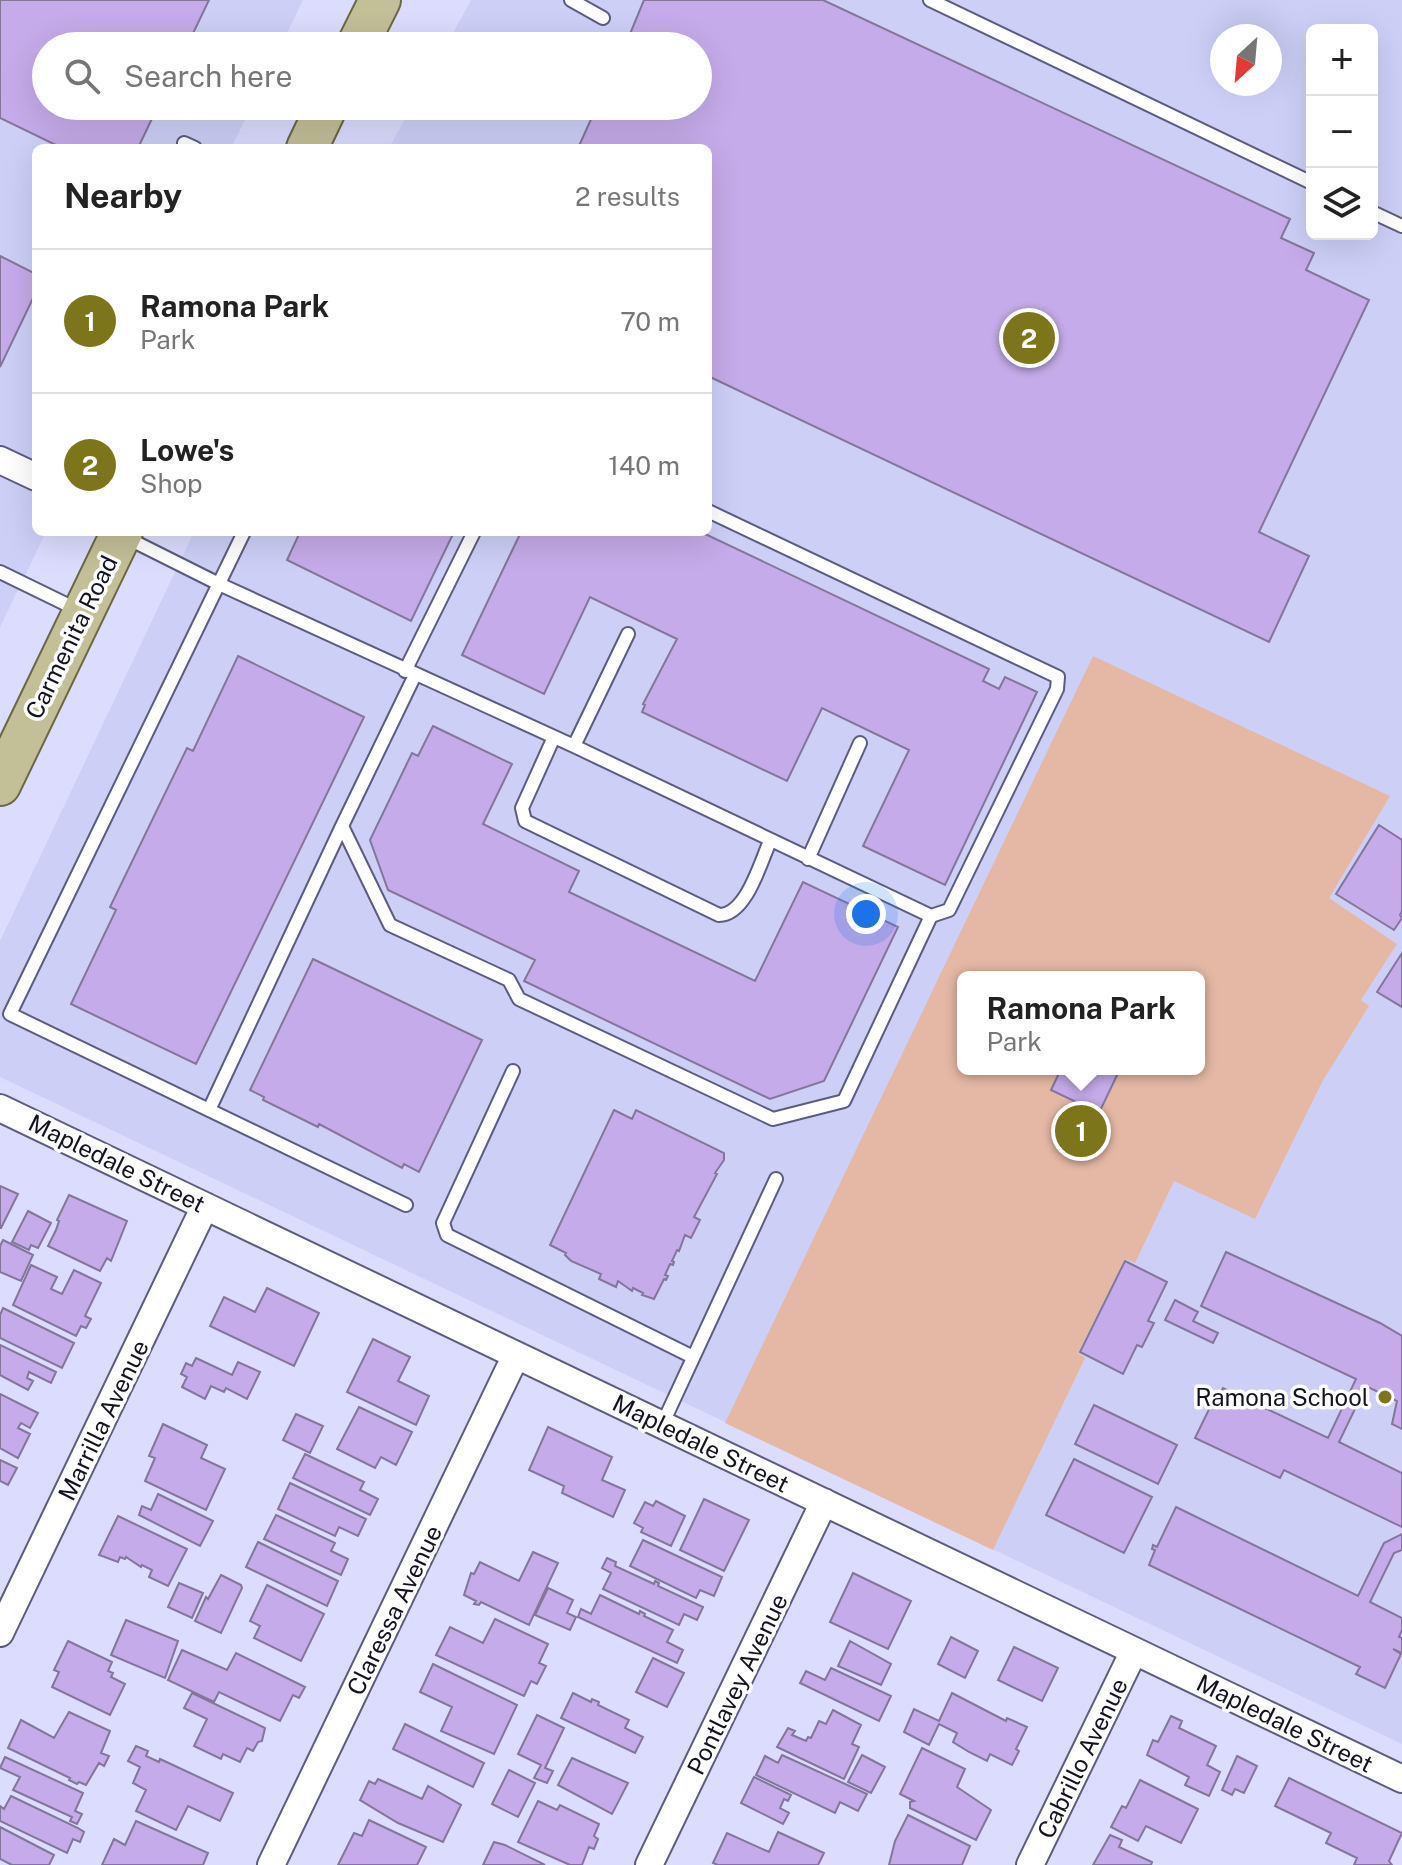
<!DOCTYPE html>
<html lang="en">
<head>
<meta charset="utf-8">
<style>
  :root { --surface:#fff; --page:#f2f2f2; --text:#222; --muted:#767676; --line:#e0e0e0; --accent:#7d7519 }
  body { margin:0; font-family:"Public Sans",sans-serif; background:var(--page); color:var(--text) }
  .controls { position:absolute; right:24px; top:24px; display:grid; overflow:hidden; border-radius:12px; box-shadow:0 8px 32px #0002 }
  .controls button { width:72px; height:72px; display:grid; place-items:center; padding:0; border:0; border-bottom:2px solid var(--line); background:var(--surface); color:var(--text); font:40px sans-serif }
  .compass { position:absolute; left:1210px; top:24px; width:72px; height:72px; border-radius:50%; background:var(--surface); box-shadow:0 8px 32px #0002; rotate:206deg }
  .you { position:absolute; left:866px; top:914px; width:28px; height:28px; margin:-20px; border:6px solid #fff; border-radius:50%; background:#1a73e8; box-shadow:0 0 0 12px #1a73e833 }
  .badge { display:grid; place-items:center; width:52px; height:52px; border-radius:50%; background:var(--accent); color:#fff; font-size:26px; font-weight:700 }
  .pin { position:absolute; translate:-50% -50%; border:4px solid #fff; box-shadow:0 2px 8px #0006 }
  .popup { position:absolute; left:957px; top:971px; width:248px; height:104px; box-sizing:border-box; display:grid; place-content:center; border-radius:12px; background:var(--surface); filter:drop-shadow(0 2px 6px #0005); font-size:26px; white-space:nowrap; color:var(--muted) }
  .popup b { font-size:30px; color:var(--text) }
  .popup::after { content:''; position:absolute; left:50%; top:100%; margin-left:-16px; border:16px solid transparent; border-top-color:var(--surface) }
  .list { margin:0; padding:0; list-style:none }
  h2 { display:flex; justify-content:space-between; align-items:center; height:104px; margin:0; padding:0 32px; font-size:34px }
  h2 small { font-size:26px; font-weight:400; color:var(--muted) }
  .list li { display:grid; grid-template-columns:52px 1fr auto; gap:24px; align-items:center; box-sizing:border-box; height:144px; padding:0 32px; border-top:2px solid var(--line) }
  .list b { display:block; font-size:30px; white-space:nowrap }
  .list p { margin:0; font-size:26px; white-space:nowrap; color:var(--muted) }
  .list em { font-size:26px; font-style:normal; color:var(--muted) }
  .icon { flex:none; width:44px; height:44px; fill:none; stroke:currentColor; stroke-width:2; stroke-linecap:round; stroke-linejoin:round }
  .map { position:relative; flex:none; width:1402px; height:1865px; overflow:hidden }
  .search { position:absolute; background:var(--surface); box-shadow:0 8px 32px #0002; left:32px; top:32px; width:680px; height:88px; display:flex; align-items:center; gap:20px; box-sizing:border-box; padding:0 28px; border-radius:44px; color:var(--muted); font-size:30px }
  .panel { position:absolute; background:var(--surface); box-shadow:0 8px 32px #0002; left:32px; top:144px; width:680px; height:392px; border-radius:12px }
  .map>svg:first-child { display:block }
  .built { fill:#cecff7; fill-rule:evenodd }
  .green { fill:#e5b8a5; fill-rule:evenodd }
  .building { fill:#c5abe9; stroke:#84759a; stroke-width:2 }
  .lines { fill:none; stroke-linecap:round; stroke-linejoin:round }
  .lane-casing { stroke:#5c5c81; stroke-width:16 }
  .street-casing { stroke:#5c5c81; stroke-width:30 }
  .primary-casing { stroke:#6b6740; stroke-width:44 }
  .lane { stroke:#fff; stroke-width:12 }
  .street { stroke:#fff; stroke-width:26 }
  .primary { stroke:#c3bf97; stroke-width:40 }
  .poi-dot { fill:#7d7519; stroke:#fff; stroke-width:3 }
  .labels { text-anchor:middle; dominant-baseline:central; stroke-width:7; stroke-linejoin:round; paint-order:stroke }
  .street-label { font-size:24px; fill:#121220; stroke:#fff }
  .poi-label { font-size:24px; fill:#121220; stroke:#fff; text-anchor:end }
</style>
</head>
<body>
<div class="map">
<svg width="1402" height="1865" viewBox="0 0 1402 1865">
  <rect width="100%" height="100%" fill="#dbdcfe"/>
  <path class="built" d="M0 0H303L281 46H46V106H252L231 148H36V532H46L0 627Z
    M471 0H1402V1744L0 1077V941L194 532H708V148H389L412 106H698V46H446ZM1312 30H1372V234H1312ZM1222 36H1270V84H1222ZM963 977H1199V1069H963Z"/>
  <path class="green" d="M1093 656 1390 796 1329 898 1397 944 1361 1000 1369 1006 1322 1082 1255 1219 1174 1181 1135 1263 1125 1259 1078 1353 1085 1358 993 1550 725 1423ZM963 977H1199V1069H963Z"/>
  <path class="building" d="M0 0H209L187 46H46V106H158L138 148H62L0 118Z
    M644 0H823L1290 219 1281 238 1314 253 1306 270 1369 300 1259 532 1309 556 1269 642 708 376V148H578L597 106H698V46H625Z
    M0 256 36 274V292L0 367Z
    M300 532H454L411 621 287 560Z
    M521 532H701L989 669 983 681 999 689 1005 677 1037 692 945 885 863 846 909 750 822 708 787 781 642 712 645 705 643 704 677 639 590 597 544 694 462 655Z
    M238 656 364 717 196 1064 71 1004 116 910 110 907 187 748 193 751Z
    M433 726 512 764 483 824 579 871 569 892 755 981 803 882 898 927 824 1081 770 1099 524 981 535 960 388 890 370 840 412 753 418 756Z
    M1379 825 1402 840V911L1400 915 1402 918 1394 930 1336 894Z
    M1402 953V1007L1377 992Z
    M313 959 482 1040 419 1172 404 1164 402 1168 319 1124 318 1127 263 1100 264 1097 250 1090Z
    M1061 1069H1120L1099 1113 1051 1090Z
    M614 1110 632 1119 636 1110 724 1153V1160L715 1173 717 1174 694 1217 700 1220 691 1238 685 1235 679 1251 677 1250 672 1261 674 1262 673 1265 670 1264 665 1275 668 1276 666 1280 664 1279 654 1299 642 1295 643 1293 633 1288 632 1291 618 1281 616 1287 599 1279 601 1274 571 1261 565 1255 566 1253 550 1245Z
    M0 1186 18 1194 1 1228H0Z
    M69 1195 127 1221 111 1261 107 1258 100 1271 48 1246 56 1230 59 1221 57 1220Z
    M28 1211 51 1223 38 1248 31 1245 29 1250 12 1242Z
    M3 1240 33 1255 21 1281 0 1272V1246Z
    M1226 1252 1380 1323 1402 1336V1429L1392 1424 1397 1401 1366 1386 1339 1442 1402 1473V1527L1284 1470 1280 1478 1195 1438 1215 1397 1218 1399 1223 1388 1328 1438 1356 1379 1201 1306Z
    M1125 1261 1167 1282 1148 1321 1154 1323 1142 1347 1137 1345 1123 1374 1080 1352Z
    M31 1265 57 1277 51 1289 62 1294 74 1270 101 1283 85 1316 91 1319 86 1328 81 1326 76 1336 13 1305Z
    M267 1288 319 1313 294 1366 210 1326 224 1297 255 1312Z
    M1175 1300 1198 1312 1193 1321 1218 1333 1213 1343 1165 1320Z
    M3 1308 74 1343 62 1368 0 1338V1315Z
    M373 1339 410 1357 398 1381 429 1396 416 1425 347 1392Z
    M0 1345 56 1372 51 1383 29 1372 27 1378 33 1381 28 1390 0 1375Z
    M196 1358 232 1375 238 1362 260 1372 247 1399 226 1388 224 1392 211 1386 205 1399 182 1387 187 1377 181 1374 186 1363 192 1366Z
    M0 1394 38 1413 30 1428 21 1423 18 1428 30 1434 18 1458 0 1448Z
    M1094 1405 1177 1445 1158 1484 1075 1444Z
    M359 1407 412 1432 396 1465 381 1457 375 1468 337 1449Z
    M296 1414 323 1426 310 1453 283 1440Z
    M163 1424 207 1445 201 1458 225 1469 206 1510 145 1481 155 1458 149 1456Z
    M548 1427 612 1457 602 1480 625 1490 613 1517 562 1493 564 1486 529 1470Z
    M305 1454 364 1482 360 1490 378 1499 370 1515 293 1478Z
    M1074 1459 1152 1497 1124 1553 1046 1515Z
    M0 1460 17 1468 8 1485 0 1481Z
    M290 1483 366 1519 358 1536 339 1527 335 1536 278 1509Z
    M158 1494 213 1521 200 1546 139 1515 142 1506 151 1510Z
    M704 1499 749 1520 724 1571 680 1550Z
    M656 1501 685 1516 671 1546 641 1532 643 1528 634 1523 645 1502 653 1506Z
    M1176 1507 1358 1596 1384 1543 1402 1534V1550L1394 1553 1370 1602 1402 1618V1630L1399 1637 1402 1638V1653L1393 1649 1401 1654 1385 1688 1356 1674 1360 1667 1149 1565 1155 1550 1152 1549 1153 1545 1157 1547Z
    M276 1515 335 1543 331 1551 348 1559 341 1575 264 1539Z
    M118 1516 187 1549 168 1586 149 1577 152 1570 142 1565 141 1567 126 1557 125 1559 120 1557 118 1562 99 1555Z
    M643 1540 722 1577 714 1596 700 1590 696 1598 630 1566Z
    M258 1542 338 1581 327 1606 246 1567Z
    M533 1552 558 1563 529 1625 481 1602 479 1605 474 1604 476 1601 464 1595 471 1573 474 1574 480 1562 519 1581Z
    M607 1558 616 1562 615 1566 654 1584 655 1581 659 1583 658 1586 703 1607 697 1620 684 1614 679 1625 603 1589 611 1573 602 1568Z
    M853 1573 911 1601 888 1649 830 1622Z
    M221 1575 241 1585 242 1588 221 1633 195 1621 206 1597 208 1599Z
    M179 1583 203 1593 192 1618 168 1607Z
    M267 1585 324 1614 301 1661 254 1638 260 1626 250 1621Z
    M548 1588 573 1600 567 1613 576 1617 570 1630 535 1615Z
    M600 1595 639 1614 640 1611 645 1614 644 1616 673 1630 667 1642 683 1650 677 1663 578 1617 581 1609 591 1614Z
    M495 1619 548 1644 539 1663 546 1666 537 1684 531 1681 524 1696 436 1655 450 1627 483 1643Z
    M126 1620 178 1641 165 1678 111 1655Z
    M951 1637 978 1651 965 1678 938 1664Z
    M68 1641 112 1662 108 1671 113 1673 111 1677 125 1684 110 1715 52 1687 59 1672 54 1670Z
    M850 1641 891 1664 881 1685 838 1666Z
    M1014 1647 1058 1668 1042 1701 998 1680Z
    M182 1650 227 1670 236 1653 305 1687 299 1698 293 1695 280 1721 219 1692 214 1702 168 1680Z
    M653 1658 684 1673 667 1707 636 1692Z
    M433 1664 517 1705 494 1754 441 1731 452 1707 420 1692Z
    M831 1668 891 1696 879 1721 800 1683 806 1671 825 1680Z
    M192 1693 265 1728 262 1741 258 1742 253 1751 247 1748 240 1762 223 1754 221 1759 194 1746 207 1719 184 1708Z
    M573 1693 591 1702 592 1699 599 1702 598 1705 629 1720 625 1728 643 1737 635 1753 561 1718Z
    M952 1693 1006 1721 1007 1718 1027 1727 1016 1749 1019 1751 1012 1765 990 1754 987 1761 969 1752 953 1742 957 1733 939 1724 929 1745 904 1732 914 1709 939 1721Z
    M833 1710 861 1725 852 1744 859 1747 844 1779 777 1747 788 1728 795 1731 792 1735 806 1741 808 1737 811 1738 819 1721 826 1724Z
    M69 1712 110 1731 101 1753 109 1756 104 1766 99 1763 86 1785 79 1782 77 1784 69 1780 70 1778 8 1748 21 1720 54 1738Z
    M537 1715 564 1728 545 1768 553 1771 547 1783 534 1778 541 1765 518 1754Z
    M1171 1716 1182 1721 1179 1728 1216 1746 1207 1765 1220 1772 1209 1796 1185 1785 1189 1777 1147 1755 1153 1740 1158 1742Z
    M405 1724 484 1763 473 1787 393 1749Z
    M136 1746 148 1751 146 1756 159 1762 160 1759 233 1793 220 1821 188 1806 176 1830 136 1811 146 1790 133 1783 140 1767 128 1761Z
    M922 1748 965 1769 957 1787 991 1810 976 1840 910 1808V1802L914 1801 900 1794Z
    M782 1755 867 1794 858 1811 840 1802 835 1813 756 1775 765 1756 778 1763Z
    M862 1755 885 1767 871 1793 848 1782Z
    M1237 1756 1257 1766 1244 1793 1235 1789 1232 1795 1222 1790Z
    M5 1757 83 1793 75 1811 82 1814 77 1824 70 1821 72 1817 13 1790 20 1777 0 1768Z
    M572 1758 628 1783 612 1814 558 1785Z
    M509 1770 535 1783 518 1817 492 1804Z
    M754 1777 791 1795 788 1801 784 1799 780 1808 789 1813 783 1824 741 1803Z
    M1289 1778 1402 1833 1389 1861 1392 1865H1354L1357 1858 1326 1843 1331 1833 1275 1806Z
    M378 1779 422 1799 428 1786 461 1805 443 1842 398 1823 360 1800 369 1781 375 1784Z
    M1140 1780 1198 1809 1181 1843 1146 1826 1138 1841 1111 1827 1122 1806 1126 1808Z
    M11 1796 78 1828 84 1832 80 1842 73 1839 67 1853 0 1821V1806L4 1809Z
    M538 1801 557 1810 560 1805 599 1824 594 1836 598 1839 594 1849 589 1847 582 1865H570L518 1842Z
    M908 1815 970 1846 962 1865H889L895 1841Z
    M369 1820 426 1847 417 1865H338L354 1833 362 1836Z
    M136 1821 208 1853 203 1865H102L114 1839 125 1845Z
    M0 1827 54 1855 49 1865H12L0 1859Z
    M778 1832 824 1853 818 1865H718L713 1863 727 1833 769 1852Z
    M1110 1835 1122 1840 1119 1847 1152 1862 1151 1865H1093Z
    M494 1842 505 1845 545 1865H483Z"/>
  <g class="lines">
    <g class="lane-casing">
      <path id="lane" d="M571 0 603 18
        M930 0 1312 183
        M184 143 195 148
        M1372 212 1402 226
        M244 532 10 1014 406 1205
        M127 538 219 584 574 746 931 916 949 910 1057 689 1058 677 708 511
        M0 572 80 611
        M405 671 474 532
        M415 675 342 826 390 925 509 980 519 999 773 1119 844 1101 931 916
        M554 737 522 808 525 821 719 915C746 915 760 864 770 841
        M574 746 628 634
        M808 859 860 743
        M513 1071 443 1223 447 1235 693 1357
        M209 1110 342 826
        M662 1425 776 1179"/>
    </g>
    <g class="street-casing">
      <path id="street" d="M0 460 36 477
        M0 1108 1402 1779
        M0 1633 205 1206
        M271 1865 516 1355
        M649 1865 824 1502
        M1030 1865 1134 1651"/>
    </g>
    <g class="primary-casing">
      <path id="primary" d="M357 46 380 0
        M307 148 327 106
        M0 785 122 532"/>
    </g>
    <use href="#lane" class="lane"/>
    <use href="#street" class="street"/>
    <use href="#primary" class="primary"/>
  </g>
  <circle class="poi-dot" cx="1385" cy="1397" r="8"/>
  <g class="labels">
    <g class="street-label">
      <text transform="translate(71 637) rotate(-64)">Carmenita Road</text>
      <text transform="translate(117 1163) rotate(26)">Mapledale Street</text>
      <text transform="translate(103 1420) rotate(-64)">Marrilla Avenue</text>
      <text transform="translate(701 1443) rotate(26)">Mapledale Street</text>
      <text transform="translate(394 1610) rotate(-64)">Claressa Avenue</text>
      <text transform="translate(737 1684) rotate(-64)">Pontlavey Avenue</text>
      <text transform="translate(1285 1723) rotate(26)">Mapledale Street</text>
      <text transform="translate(1082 1758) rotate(-64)">Cabrillo Avenue</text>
    </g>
    <g class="poi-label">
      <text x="1369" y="1397">Ramona School</text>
    </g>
  </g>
</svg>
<div class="controls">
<button>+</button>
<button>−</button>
<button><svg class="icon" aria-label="layers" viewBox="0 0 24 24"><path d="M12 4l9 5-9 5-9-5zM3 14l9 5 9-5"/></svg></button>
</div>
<svg class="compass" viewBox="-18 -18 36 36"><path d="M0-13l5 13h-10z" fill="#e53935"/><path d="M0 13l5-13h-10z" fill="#767676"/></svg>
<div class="you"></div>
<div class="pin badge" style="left:1081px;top:1131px">1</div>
<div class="popup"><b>Ramona Park</b>Park</div>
<div class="pin badge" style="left:1029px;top:338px">2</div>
<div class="search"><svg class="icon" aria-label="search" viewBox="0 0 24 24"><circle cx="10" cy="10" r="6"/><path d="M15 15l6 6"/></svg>Search here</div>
<section class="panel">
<h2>Nearby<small>2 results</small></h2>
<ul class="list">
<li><span class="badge">1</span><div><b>Ramona Park</b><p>Park</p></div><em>70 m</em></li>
<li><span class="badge">2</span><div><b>Lowe's</b><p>Shop</p></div><em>140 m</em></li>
</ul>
</section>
</div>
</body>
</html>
